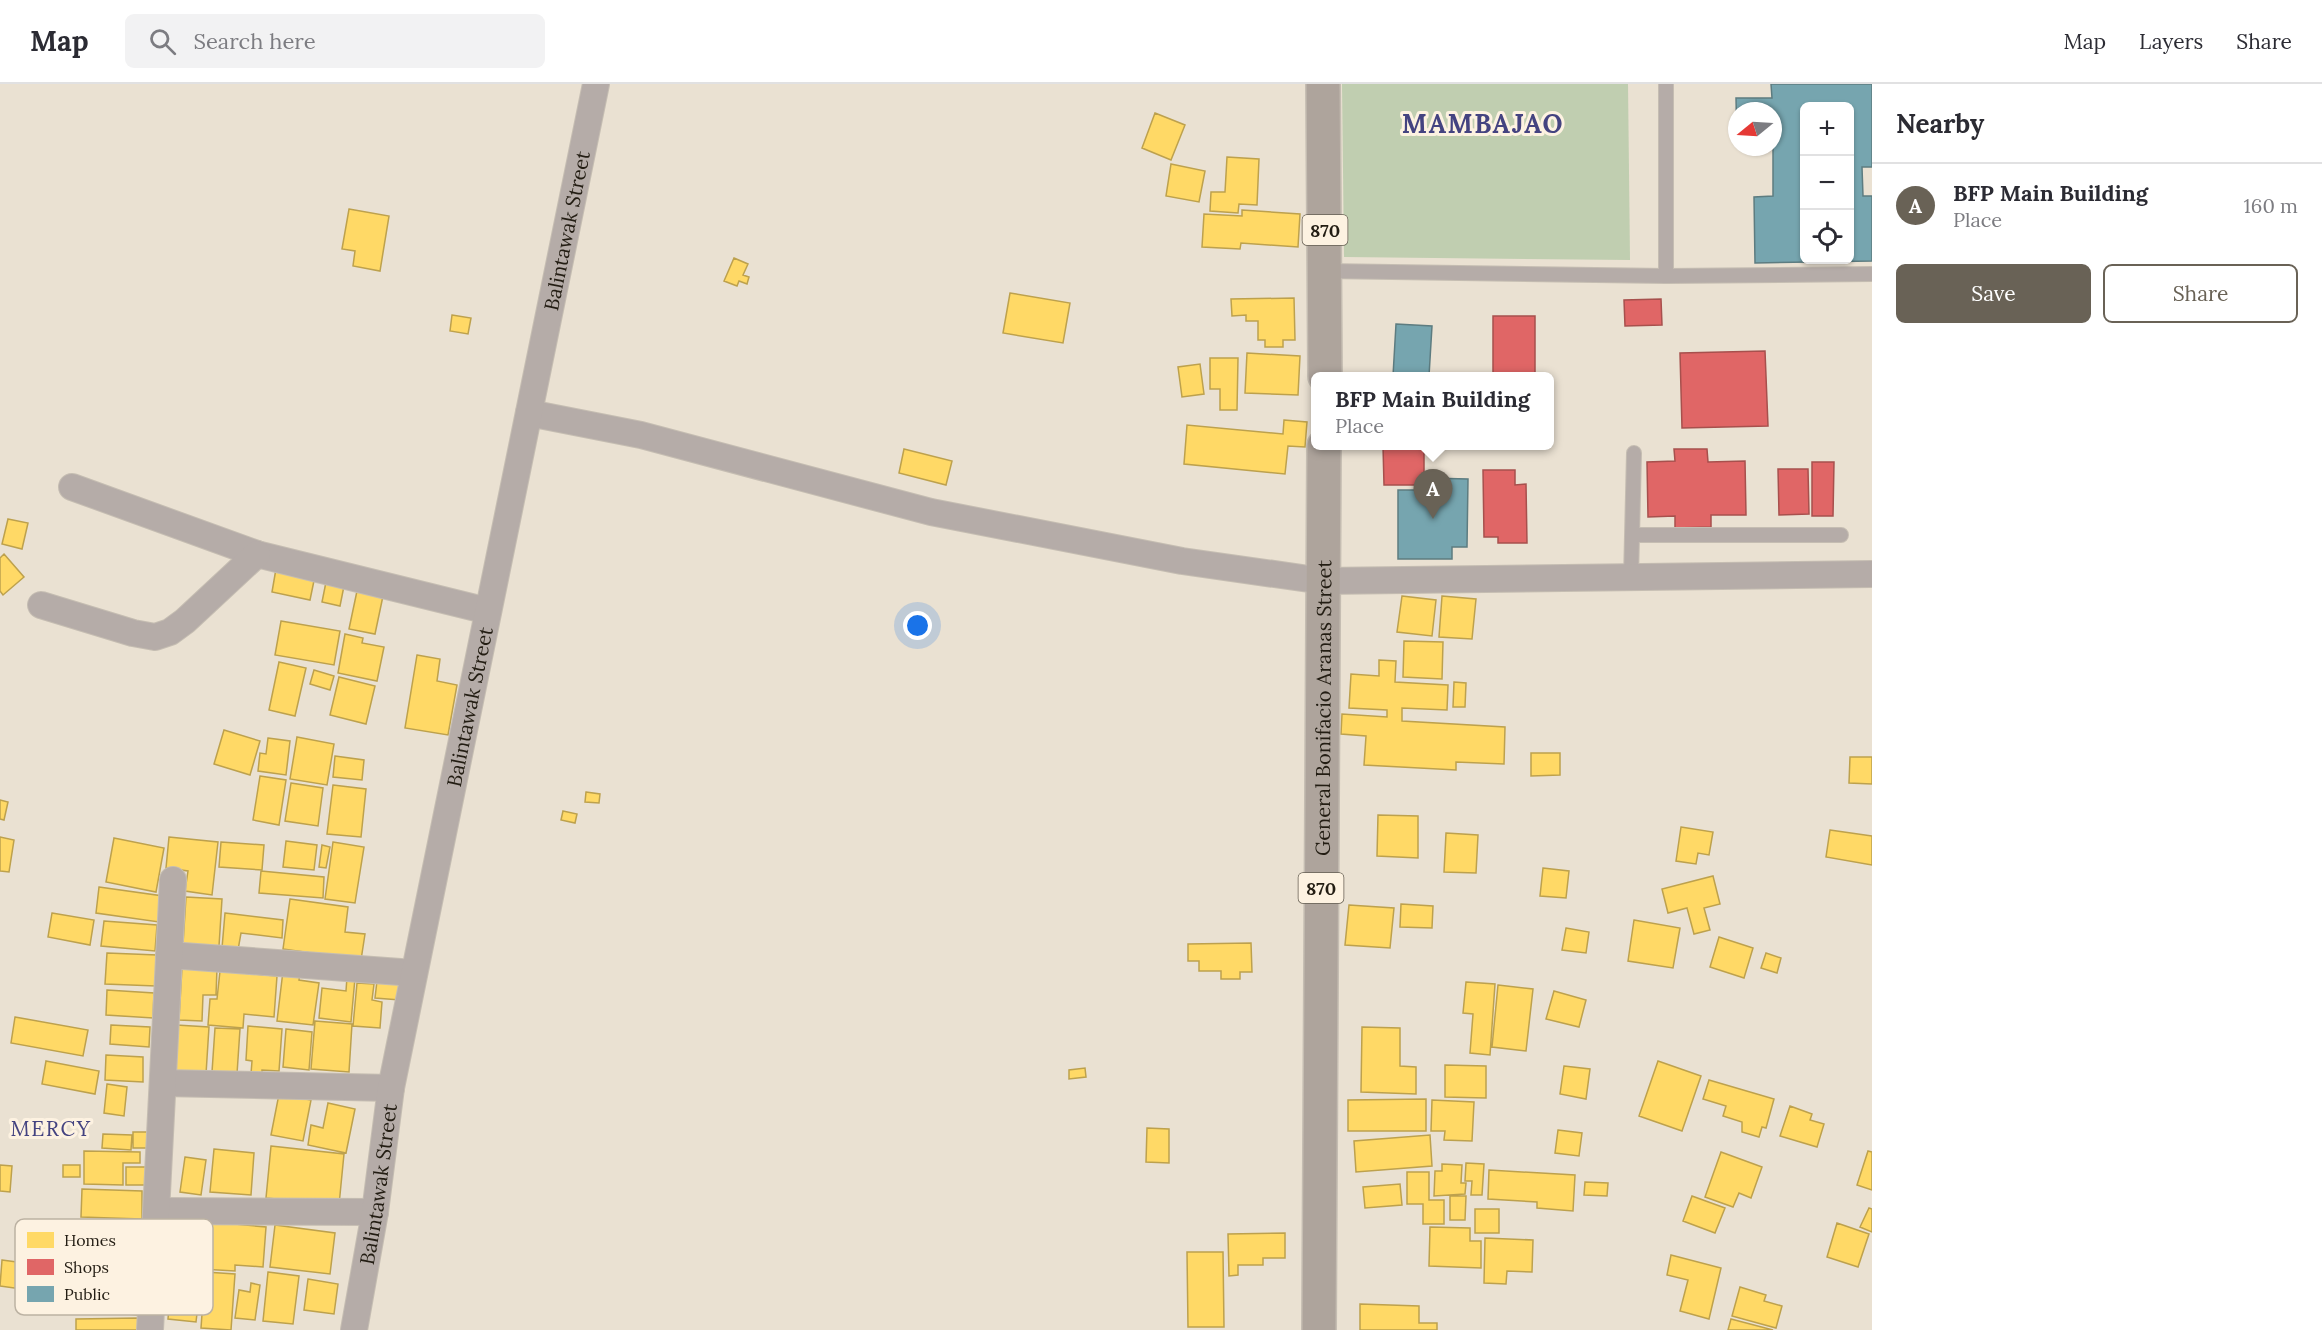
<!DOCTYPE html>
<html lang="en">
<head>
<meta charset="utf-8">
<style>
  :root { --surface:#fff; --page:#f2f2f3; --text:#2b2b33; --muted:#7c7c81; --line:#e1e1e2; --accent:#696256 }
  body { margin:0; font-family:Lora,serif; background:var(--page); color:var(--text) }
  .controls { position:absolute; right:18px; top:18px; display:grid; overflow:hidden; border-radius:9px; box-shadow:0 2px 4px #0004 }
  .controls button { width:54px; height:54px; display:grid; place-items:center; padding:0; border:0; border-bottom:2px solid var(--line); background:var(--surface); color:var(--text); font:30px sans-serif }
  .compass { position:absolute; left:1728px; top:18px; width:54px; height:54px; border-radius:50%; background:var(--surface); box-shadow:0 2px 4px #0004; rotate:252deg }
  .you { position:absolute; left:918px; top:542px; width:21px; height:21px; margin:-15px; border:4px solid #fff; border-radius:50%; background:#1a73e8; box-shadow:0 0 0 9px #1a73e833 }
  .badge { display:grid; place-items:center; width:39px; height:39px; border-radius:50%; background:var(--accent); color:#fff; font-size:20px; font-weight:700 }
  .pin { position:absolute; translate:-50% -50px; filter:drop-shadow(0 2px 3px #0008) }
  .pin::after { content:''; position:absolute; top:32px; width:21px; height:18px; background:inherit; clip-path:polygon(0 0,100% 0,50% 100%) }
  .popup { position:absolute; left:1311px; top:288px; width:243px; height:78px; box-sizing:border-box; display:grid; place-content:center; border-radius:9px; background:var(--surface); filter:drop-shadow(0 2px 4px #0005); font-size:20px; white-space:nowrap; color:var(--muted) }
  .popup b { font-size:22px; color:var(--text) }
  .popup::after { content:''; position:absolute; left:50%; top:100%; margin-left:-12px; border:12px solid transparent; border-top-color:var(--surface) }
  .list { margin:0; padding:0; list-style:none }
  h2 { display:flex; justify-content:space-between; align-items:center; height:78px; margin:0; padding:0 24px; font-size:26px }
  h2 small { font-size:20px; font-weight:400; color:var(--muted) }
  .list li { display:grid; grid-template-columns:39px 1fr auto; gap:18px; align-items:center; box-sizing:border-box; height:84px; padding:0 24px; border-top:2px solid var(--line) }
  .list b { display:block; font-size:22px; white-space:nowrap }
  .list p { margin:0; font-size:20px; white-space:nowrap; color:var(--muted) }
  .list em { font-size:20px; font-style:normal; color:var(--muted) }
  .actions { display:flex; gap:12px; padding:18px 24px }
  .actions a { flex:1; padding:14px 0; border:2px solid var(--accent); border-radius:9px; text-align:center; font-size:21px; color:var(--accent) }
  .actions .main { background:var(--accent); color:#fff }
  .icon { flex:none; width:33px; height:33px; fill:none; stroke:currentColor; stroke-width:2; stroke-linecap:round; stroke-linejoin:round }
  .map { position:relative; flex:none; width:1872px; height:1246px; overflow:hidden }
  header { display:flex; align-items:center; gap:36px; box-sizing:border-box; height:84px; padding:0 30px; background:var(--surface); border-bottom:2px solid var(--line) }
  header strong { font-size:28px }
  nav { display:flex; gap:33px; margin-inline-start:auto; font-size:21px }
  .search { width:420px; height:54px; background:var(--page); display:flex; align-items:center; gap:15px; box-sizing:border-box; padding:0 21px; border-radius:9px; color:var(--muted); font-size:22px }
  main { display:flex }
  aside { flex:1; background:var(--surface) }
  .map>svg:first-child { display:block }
  .green { fill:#c0ceb0 }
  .homes { fill:#ffd966; stroke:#bda14d; stroke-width:1.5 }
  .shops { fill:#e06666; stroke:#a7504d; stroke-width:1.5 }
  .public { fill:#76a5af; stroke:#5d7c80; stroke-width:1.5; fill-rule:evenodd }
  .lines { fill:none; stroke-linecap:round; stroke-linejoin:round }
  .lane-casing { stroke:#c5bdb2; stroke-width:16 }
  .street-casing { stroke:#c5bdb2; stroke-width:28 }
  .primary-casing { stroke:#c5bdb2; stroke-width:36 }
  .lane { stroke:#b5aca8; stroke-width:14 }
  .street { stroke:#b5aca8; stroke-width:26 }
  .primary { stroke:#aea49c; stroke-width:33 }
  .labels { text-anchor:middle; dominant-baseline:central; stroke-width:6; stroke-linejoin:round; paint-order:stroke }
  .shield { fill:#fdf2e1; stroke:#645d51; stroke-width:1.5 }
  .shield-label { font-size:18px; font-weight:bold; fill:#231d13 }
  .street-label { font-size:20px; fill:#231d13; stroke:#fdf2e1 }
  .neighbourhood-label { font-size:21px; letter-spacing:1.5px; fill:#444380; stroke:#fdf2e1 }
  .district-label { font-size:26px; font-weight:bold; letter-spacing:1.5px; fill:#444380; stroke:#fdf2e1 }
  .key { fill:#fdf2e1; stroke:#bcb2a3; stroke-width:1.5 }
  .key-label { font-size:16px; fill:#231d13 }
</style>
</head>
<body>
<header>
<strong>Map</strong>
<div class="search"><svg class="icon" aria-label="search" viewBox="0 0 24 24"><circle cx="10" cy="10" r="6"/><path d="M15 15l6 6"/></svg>Search here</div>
<nav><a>Map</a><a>Layers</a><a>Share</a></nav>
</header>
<main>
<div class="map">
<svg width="1872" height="1246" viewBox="0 0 1872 1246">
  <rect width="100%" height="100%" fill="#eae1d2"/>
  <path class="green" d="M1342 0H1628L1630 176 1344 173Z"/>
  <path class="homes" d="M1155 29 1185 41 1171 76 1142 64Z
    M1227 73 1259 75 1257 121 1239 120 1238 129 1210 127 1211 108H1225Z
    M1171 80 1205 87 1199 118 1166 112Z
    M349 125 389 132 380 187 353 182 355 167 342 165Z
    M1242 126 1300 130 1298 163 1241 159 1240 165 1202 163 1204 130 1242 132Z
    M734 174 748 180 743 191 749 193 747 200 739 197 737 202 724 197Z
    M1010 209 1070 219 1063 259 1003 249Z
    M1294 214 1295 256H1283V263H1265V256H1258V237H1246V231L1232 232 1231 215Z
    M452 231 471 234 468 250 450 247Z
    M1247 269 1300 272 1298 311 1245 309Z
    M1210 274H1238L1237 326H1220V305H1210Z
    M1200 280 1204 310 1182 313 1178 283Z
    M1284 336 1307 338 1305 363 1288 362 1285 390 1184 380 1187 341 1283 350Z
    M904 365 952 377 946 401 899 389Z
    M8 435 28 439 22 465 2 460Z
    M4 470 24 493 3 511 0 507V474Z
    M277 479 316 487 310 516 272 508Z
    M327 493 345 497 340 522 322 518Z
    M357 507 383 512 375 550 349 545Z
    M1402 512 1436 516 1432 552 1397 548Z
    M1442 512 1476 515 1472 555 1439 553Z
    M281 537 340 547 334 581 275 571Z
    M345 550 363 554 362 559 384 563 377 597 338 589Z
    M1404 557 1443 558 1442 595 1403 593Z
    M417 571 440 575 437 597 457 601 448 651 405 644Z
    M1379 576 1396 577 1395 598 1448 601 1447 626 1402 624V637L1505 643 1504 680 1456 678V686L1364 681 1366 652 1341 650 1342 630 1387 633V626L1349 624 1351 590 1379 592Z
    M279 578 306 584 295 632 269 626Z
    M314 586 334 592 330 606 310 600Z
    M339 593 375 602 366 640 330 631Z
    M1454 598 1466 599 1465 623H1453Z
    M224 646 260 657 250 691 214 680Z
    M297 653 334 660 327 701 290 695Z
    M268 654 290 657 286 691 258 687 260 669 266 670Z
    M1531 669H1560V691L1531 692Z
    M335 672 364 676 362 696 333 693Z
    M1850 673H1872V700L1849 699Z
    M260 692 286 696 279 741 253 736Z
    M291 699 323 704 318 742 285 737Z
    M333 701 366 705 361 753 327 750Z
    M586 708 600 710 599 719 585 718Z
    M0 716 8 718 4 736 0 735Z
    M563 727 577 730 575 739 561 736Z
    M1378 731 1418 732V774L1377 772Z
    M1681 743 1713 748 1709 771 1698 769 1696 780 1676 777Z
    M1830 746 1872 752V781L1826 773Z
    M1446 749 1478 751 1476 789 1444 788Z
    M0 753 14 756 9 788 0 787Z
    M169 753 218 758 212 811 185 807 188 787 166 784Z
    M114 754 164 764 156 808 106 798Z
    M286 757 317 761 314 786 283 783Z
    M221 758 264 761 262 786 219 783Z
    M333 758 364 763 355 819 325 815Z
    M322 761 330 763 326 784 319 783Z
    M1543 784 1569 787 1566 814 1540 812Z
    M261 787 324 793 323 814 259 809Z
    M1713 792 1720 820 1704 824 1710 846 1694 850 1687 824 1668 829 1662 805Z
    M99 803 163 812 159 838 96 829Z
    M186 813 222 815 219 862 183 860Z
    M290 815 348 823 345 848 365 850 361 876 283 865Z
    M1401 820 1433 822 1432 844 1400 843Z
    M1349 821 1394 824 1390 864 1345 861Z
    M52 829 94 836 90 861 48 853Z
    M225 829 283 836 282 854 241 849 238 866 222 864Z
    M1634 836 1680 844 1673 884 1628 877Z
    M104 837 157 841 155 867 101 862Z
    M1566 844 1589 848 1586 869 1562 866Z
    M1719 853 1753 864 1744 894 1710 883Z
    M1251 859 1252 888H1240V895H1221V887H1199V877H1188V860Z
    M107 869 157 871 156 902 105 900Z
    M1766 869 1781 874 1777 889 1761 884Z
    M182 883 217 884 216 911H203L202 937 179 936Z
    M220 887 277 892 274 933 244 930 243 944 208 941 210 915H217Z
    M283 887 300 889 299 896 319 899 313 941 277 937Z
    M347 893 355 894 351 938 319 934 322 904 346 907Z
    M377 897 401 899 400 916 375 914Z
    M1466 898 1495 900 1490 971 1470 969 1473 930 1463 929Z
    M357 899 374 900 372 916 382 918 380 944 353 942Z
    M1498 901 1533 905 1526 967 1492 963Z
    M107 906 154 909 153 934 106 931Z
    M1554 907 1586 916 1579 943 1546 935Z
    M15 933 88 946 83 972 11 959Z
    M315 937 352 940 349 988 311 985Z
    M111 941 150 943 149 963 110 960Z
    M176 941 209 943 206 990 173 988Z
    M248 942 282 945 279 987 262 986V991L251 990 252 977 246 976Z
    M1362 943 1400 944V982L1416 983V1010L1361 1008Z
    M215 944 240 945 237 990 212 988Z
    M286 945 312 948 309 986 283 983Z
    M106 971 143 973V998L105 996Z
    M46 977 99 987 95 1010 42 1000Z
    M1658 977 1701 992 1682 1047 1639 1032Z
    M1445 981 1486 982V1014L1445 1013Z
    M1564 982 1590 985 1586 1015 1560 1010Z
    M1085 984 1086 993 1069 995V986Z
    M1709 996 1774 1015 1766 1044 1762 1043 1759 1053 1742 1048V1038L1723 1032 1726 1022 1703 1015Z
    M107 1000 127 1003 124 1032 104 1029Z
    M279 1010 311 1016 303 1057 271 1051Z
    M1426 1015V1047H1348V1016Z
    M1432 1016 1474 1018 1472 1057 1444 1056 1445 1047H1431Z
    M328 1019 355 1025 346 1069 308 1061 311 1041 323 1044Z
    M1790 1022 1812 1030 1810 1036 1824 1040 1817 1063 1780 1052Z
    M1147 1044 1169 1045V1079L1146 1078Z
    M1558 1046 1582 1049 1579 1072 1555 1069Z
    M133 1048H151V1064H133Z
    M103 1050 132 1051 131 1066 102 1064Z
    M1430 1051 1432 1082 1356 1088 1354 1057Z
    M271 1062 344 1070 339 1121 266 1114Z
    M214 1065 254 1069 251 1111 210 1108Z
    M84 1067 140 1068V1079H123V1101L84 1100Z
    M1868 1067 1872 1068V1106L1857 1101Z
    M1721 1068 1762 1083 1751 1114 1739 1109 1733 1123 1705 1113Z
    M185 1073 206 1076 201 1111 180 1108Z
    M1466 1079 1484 1080 1482 1111H1471L1472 1097H1465Z
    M1442 1080 1462 1081 1461 1099H1466L1465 1110 1434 1112 1435 1087H1442Z
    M0 1081 12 1082 10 1108 0 1107Z
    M63 1081H80V1093H63Z
    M126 1083H150V1101H126Z
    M1489 1086 1575 1091 1573 1127 1537 1124V1118L1488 1115Z
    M1407 1088H1429V1116H1444V1140H1423V1120H1407Z
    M1585 1098 1608 1099 1607 1112 1584 1111Z
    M1400 1100 1402 1121 1365 1124 1363 1103Z
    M82 1105 142 1107V1135L81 1133Z
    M1450 1112H1466L1465 1136H1450Z
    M1692 1112 1725 1124 1715 1149 1683 1137Z
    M1869 1124 1872 1125V1148L1860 1143Z
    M1475 1125H1499V1149H1475Z
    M170 1134 266 1143 263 1183 235 1181V1187L201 1185 200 1200 181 1198 182 1191 166 1189Z
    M80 1136 129 1140 127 1167 79 1163Z
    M1837 1139 1869 1150 1858 1183 1827 1173Z
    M275 1141 335 1149 330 1190 270 1183Z
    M1430 1143 1470 1144V1157H1481V1184L1429 1182Z
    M1285 1149V1174H1263V1181H1238V1191L1229 1192 1228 1150Z
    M1485 1154 1533 1156 1532 1188 1507 1187 1506 1200 1484 1199Z
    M83 1167 142 1170 140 1200 81 1197Z
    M1187 1168H1223L1224 1243H1188Z
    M1671 1171 1721 1184 1709 1235 1680 1227 1688 1196 1667 1191Z
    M2 1176 54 1183 50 1209 0 1202Z
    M205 1188 235 1190 231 1246 201 1244Z
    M268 1188 299 1192 293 1240 263 1237Z
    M308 1195 338 1200 334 1230 304 1226Z
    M85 1199 140 1204 137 1231 83 1226V1222L59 1220 61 1202 84 1204Z
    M251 1199 260 1201 255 1236 235 1234 239 1206 250 1208Z
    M171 1201 200 1204 196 1238 168 1235Z
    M1740 1203 1766 1211 1764 1217 1782 1222 1776 1244 1732 1232Z
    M1360 1220 1419 1222V1239H1437V1246H1360Z
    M138 1234V1246H76V1235Z
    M1731 1235 1773 1246H1728Z"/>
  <path class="shops" d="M1661 215 1662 241 1625 242 1624 216Z
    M1493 232H1535V292H1493Z
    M1765 267 1768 342 1682 344 1680 269Z
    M1383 362H1424V401H1384Z
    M1674 365H1707L1708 378 1745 377 1746 431H1711V443L1675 444V432L1648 433 1647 378 1675 377Z
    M1812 378H1834L1833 432H1812Z
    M1778 385H1808L1809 430 1779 431Z
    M1483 386H1515V401L1526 400 1527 459H1498V453H1484Z"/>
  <path class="public" d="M1771 0H1872V83H1862L1863 112H1872V177L1755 179 1754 113 1773 112V27H1737V61L1736 14H1772ZM1804 22H1850V176H1804Z
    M1396 240 1432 242 1429 292H1393Z
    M1427 394 1468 395 1467 463H1452V475H1398V406H1427Z"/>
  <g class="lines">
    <g class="lane-casing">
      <path id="lane" d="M1666 0V192
        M1325 187 1666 192 1872 190
        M1632 451H1841
        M1631 494 1634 369"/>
    </g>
    <g class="street-casing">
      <g id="street">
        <path d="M529 329 641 351 931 428 1182 477 1323 497 1872 490"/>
        <path d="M72 403 257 470 488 527"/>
        <path d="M41 521 133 549 155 553 170 548 185 537 257 470"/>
        <path d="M169 871 414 889"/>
        <path d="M163 999 391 1004"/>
        <path d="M157 1127 375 1128"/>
        <path d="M150 1246 173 796"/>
        <path id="s1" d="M354 1246 375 1128 391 1004 596 0"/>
      </g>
    </g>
    <g class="primary-casing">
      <g id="primary">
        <path d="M1323 0 1325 292"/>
        <path id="s2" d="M1319 1246 1324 362"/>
      </g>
    </g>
    <use href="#lane" class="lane"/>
    <use href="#street" class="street"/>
    <use href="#primary" class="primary"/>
  </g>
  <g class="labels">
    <g class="shield">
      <rect x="1302.5" y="131" width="45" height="30" rx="4.5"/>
      <rect x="1298.5" y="789" width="45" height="30" rx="4.5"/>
    </g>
    <g class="shield-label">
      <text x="1325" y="146">870</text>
      <text x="1321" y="804">870</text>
    </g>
    <g class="street-label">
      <text stroke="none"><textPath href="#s1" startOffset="1120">Balintawak Street</textPath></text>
      <text stroke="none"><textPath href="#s1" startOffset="634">Balintawak Street</textPath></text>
      <text stroke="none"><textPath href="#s2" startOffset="622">General Bonifacio Aranas Street</textPath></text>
      <text stroke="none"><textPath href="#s1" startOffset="148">Balintawak Street</textPath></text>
    </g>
    <g class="neighbourhood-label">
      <text x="51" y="1044">MERCY</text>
    </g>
    <g class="district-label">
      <text x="1483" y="39">MAMBAJAO</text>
    </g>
  </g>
  <rect x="15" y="1135" width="198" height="96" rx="9" class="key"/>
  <rect x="27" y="1148" width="27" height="16" fill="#ffd966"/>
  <rect x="27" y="1175" width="27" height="16" fill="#e06666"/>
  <rect x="27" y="1202" width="27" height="16" fill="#76a5af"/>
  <g class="key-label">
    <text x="64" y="1162">Homes</text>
    <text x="64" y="1189">Shops</text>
    <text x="64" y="1216">Public</text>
  </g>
</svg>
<div class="controls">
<button>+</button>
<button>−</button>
<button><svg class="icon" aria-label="locate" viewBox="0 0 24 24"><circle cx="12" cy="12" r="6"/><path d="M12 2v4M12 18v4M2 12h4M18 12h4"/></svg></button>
</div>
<svg class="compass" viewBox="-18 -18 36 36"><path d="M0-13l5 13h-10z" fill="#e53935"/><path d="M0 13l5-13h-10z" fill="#7c7c81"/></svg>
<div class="you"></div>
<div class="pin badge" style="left:1433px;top:435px">A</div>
<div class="popup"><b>BFP Main Building</b>Place</div>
</div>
<aside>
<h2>Nearby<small></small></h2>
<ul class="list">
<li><span class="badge">A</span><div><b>BFP Main Building</b><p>Place</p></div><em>160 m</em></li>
</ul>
<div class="actions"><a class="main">Save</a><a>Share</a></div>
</aside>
</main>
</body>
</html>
